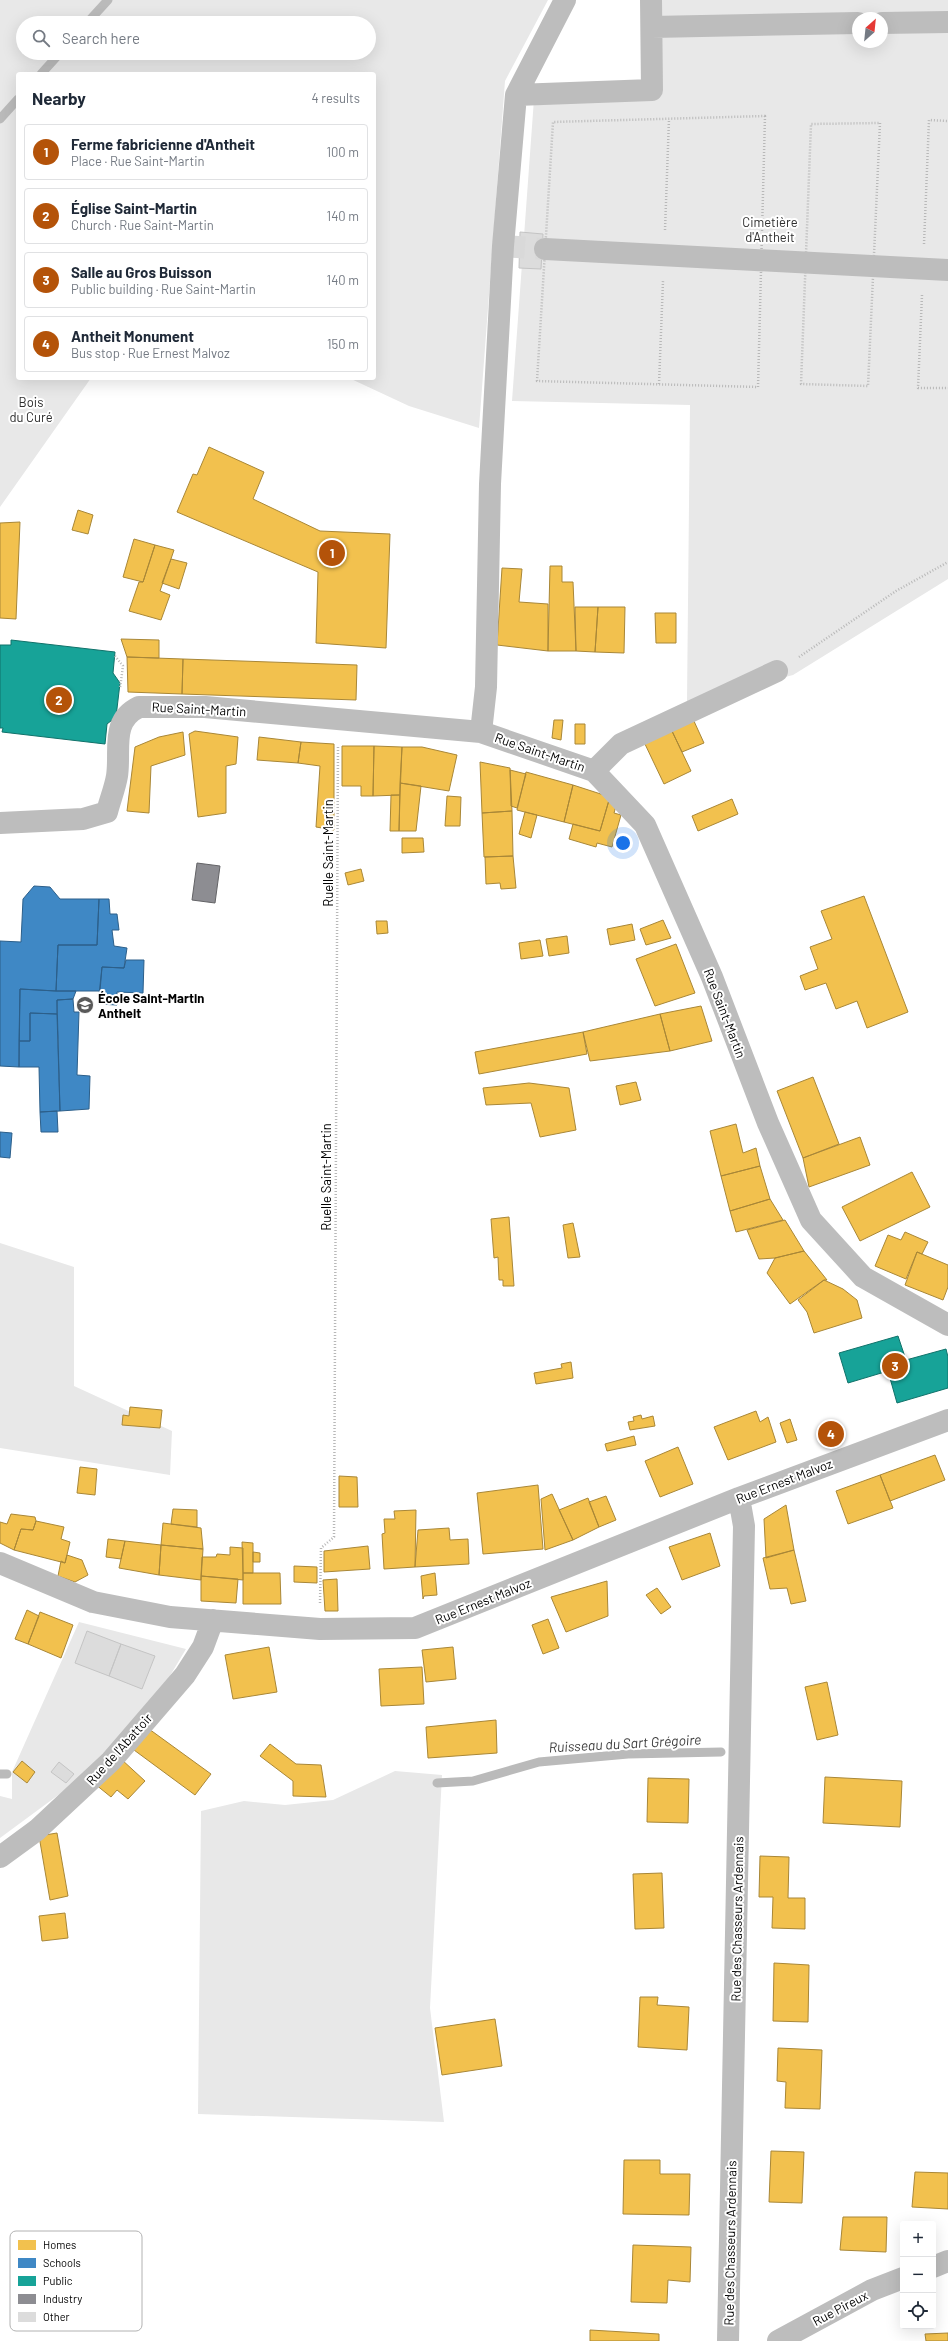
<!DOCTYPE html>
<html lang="en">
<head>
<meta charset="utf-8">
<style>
  :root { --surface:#fff; --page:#f2f2f3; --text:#1f2937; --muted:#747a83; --line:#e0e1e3; --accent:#b45309 }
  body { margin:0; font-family:Barlow,sans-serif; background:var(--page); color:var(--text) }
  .controls { position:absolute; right:12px; bottom:12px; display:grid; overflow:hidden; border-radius:4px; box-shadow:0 4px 16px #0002 }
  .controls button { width:36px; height:36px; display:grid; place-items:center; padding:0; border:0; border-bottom:1px solid var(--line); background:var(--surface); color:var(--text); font:20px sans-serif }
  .compass { position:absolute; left:852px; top:12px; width:36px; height:36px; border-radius:50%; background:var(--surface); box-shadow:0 4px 16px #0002; rotate:27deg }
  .you { position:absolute; left:623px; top:843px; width:14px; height:14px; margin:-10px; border:3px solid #fff; border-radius:50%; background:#1a73e8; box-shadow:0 0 0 6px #1a73e833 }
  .badge { display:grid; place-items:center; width:26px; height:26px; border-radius:50%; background:var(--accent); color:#fff; font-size:13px; font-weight:700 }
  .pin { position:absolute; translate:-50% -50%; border:2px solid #fff; box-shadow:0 1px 4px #0006 }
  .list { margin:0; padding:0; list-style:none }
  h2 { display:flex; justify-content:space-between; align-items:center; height:52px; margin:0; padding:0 16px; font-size:17px }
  h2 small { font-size:13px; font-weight:400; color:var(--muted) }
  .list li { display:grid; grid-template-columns:26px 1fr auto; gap:12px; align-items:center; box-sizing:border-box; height:56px; margin:0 8px 8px; padding:0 8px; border:1px solid var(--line); border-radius:4px }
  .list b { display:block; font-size:15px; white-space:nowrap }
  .list p { margin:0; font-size:13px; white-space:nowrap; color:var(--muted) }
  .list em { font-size:13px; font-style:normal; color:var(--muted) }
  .icon { flex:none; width:22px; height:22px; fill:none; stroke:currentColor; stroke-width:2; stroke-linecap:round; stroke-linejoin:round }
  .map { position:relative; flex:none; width:948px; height:2341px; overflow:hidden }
  .search { position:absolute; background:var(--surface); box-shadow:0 4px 16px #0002; left:16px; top:16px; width:360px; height:44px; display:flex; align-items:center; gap:10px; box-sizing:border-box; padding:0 14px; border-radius:22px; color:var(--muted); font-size:15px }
  .panel { position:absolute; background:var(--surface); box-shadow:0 4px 16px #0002; left:16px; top:72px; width:360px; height:308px; border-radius:4px }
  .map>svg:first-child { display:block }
  .green { fill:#e8e8e8; fill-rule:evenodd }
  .homes { fill:#f2c14e; stroke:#a98737 }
  .schools { fill:#3f88c5; stroke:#2c5f8a }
  .public { fill:#17a398; stroke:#10726a }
  .industry { fill:#8d8d92; stroke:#636366 }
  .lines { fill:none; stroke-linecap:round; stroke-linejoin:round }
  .stream { stroke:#bababa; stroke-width:9 }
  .building { fill:#dcdcdc; stroke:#c4c4c4 }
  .minor-tunnel { stroke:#d9d9d9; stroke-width:22; stroke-dasharray:22 11; stroke-linecap:butt }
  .path { stroke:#b8b8b8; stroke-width:2.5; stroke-dasharray:1 2; stroke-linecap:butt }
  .minor { stroke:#bdbdbd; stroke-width:22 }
  .labels { text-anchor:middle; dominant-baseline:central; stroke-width:4; stroke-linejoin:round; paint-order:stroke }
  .park-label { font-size:13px; fill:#2d2d2d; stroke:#fff }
  .street-label { font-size:13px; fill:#000; stroke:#fff }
  .poi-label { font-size:13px; font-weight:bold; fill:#000; stroke:#fff; text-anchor:start }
  .water-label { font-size:14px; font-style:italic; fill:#3e3e3e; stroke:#fff }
  .key { fill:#fff; stroke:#b2b2b2; stroke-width:1 }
  .key-label { font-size:11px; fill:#000 }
</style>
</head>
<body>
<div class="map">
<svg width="948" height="2341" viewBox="0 0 948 2341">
  <rect width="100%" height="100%" fill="#fff"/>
  <path class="green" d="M0 0H548L505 81 479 428 409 406 349 378H374V74H18V378H91L0 507ZM23 23H369V53H23Z
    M655 0H948V579L793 675 687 702 690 405 512 401 534 99 657 94ZM858 18H882V42H858Z
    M0 1243 74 1267V1386L172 1431 170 1475 0 1448Z
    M79 1622 186 1649 165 1684 101 1759 61 1793 0 1838V1796L12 1799V1772Z
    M395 1771 442 1775 430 2008 444 2122 198 2114 201 1811 244 1801 285 1805 333 1800Z"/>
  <path class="homes" d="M209 447 264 472 253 499 320 531 390 534 386 648 316 643 318 572 177 512 193 474 197 475Z
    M78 510 93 515 88 534 72 530Z
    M20 522 16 619 0 618V523Z
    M134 539 155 545 143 582 123 577Z
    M155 545 174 550 160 591 170 595 161 620 129 611 139 582H143Z
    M171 559 187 563 179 589 162 583Z
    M550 566H562V582H573L576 651H548Z
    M502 568 522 569 519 602 548 604V651L497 645Z
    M575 607H598L595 652 576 651Z
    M598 607H625L624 653 595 652Z
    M655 613H676V643H656Z
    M121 639 159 640V658L127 657Z
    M127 657 183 659 182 694 128 692Z
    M183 659 357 665 356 700 182 694Z
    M693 719 704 743 682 752 671 729Z
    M554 720H563L561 740 552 738Z
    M575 724H585V744H575Z
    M671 729 691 771 664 784 644 742Z
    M195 731 238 737 236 764 226 766V813L198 817 189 734Z
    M183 732 185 755 151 766 149 813 127 811 135 747 159 737Z
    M259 737 301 742 298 763 257 760Z
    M301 742 334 744V830L316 827 320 766 298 763Z
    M342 746H374L373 796H361V786H342Z
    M374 746 402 747 400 795 373 796Z
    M402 747H422L457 755 449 791 400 783Z
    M480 762 510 768 512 811 482 813Z
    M510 770 526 774 517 808 511 806Z
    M526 772 573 785 564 822 517 810Z
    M400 783 421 786 416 831H399Z
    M573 785 610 797 600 831 564 822Z
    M391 795H400L399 831H390Z
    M447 796 461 797 460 826H445Z
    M732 799 738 814 698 831 692 816Z
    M609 800 616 806 614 813 621 815 612 847 597 843 596 847 569 839 573 824 600 831Z
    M512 811 513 856 484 857 482 813Z
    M525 812 537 815 531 838 519 834Z
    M402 838H423L424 852 402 853Z
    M513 856 516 888 501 889 500 883 486 884 485 857Z
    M361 869 364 881 348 885 345 873Z
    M864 896 908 1012 867 1028 857 1001 836 1009 826 983 805 990 800 976 818 969 810 947 832 939 821 911Z
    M663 920 671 938 646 945 640 929Z
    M376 921H387L388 933 377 934Z
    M632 924 635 940 610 945 607 929Z
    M567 936 569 953 549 956 546 939Z
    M540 940 543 956 521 959 519 943Z
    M676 944 695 993 655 1006 636 959Z
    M701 1006 712 1041 670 1051 660 1014Z
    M660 1014 670 1051 590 1061 583 1032Z
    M583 1032 587 1054 479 1074 475 1052Z
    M813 1077 839 1144 803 1158 777 1091Z
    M636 1082 641 1100 620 1105 616 1086Z
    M529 1083 569 1088 576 1130 540 1137 531 1103 486 1105 483 1088Z
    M736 1124 743 1153 756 1148 760 1166 721 1176 710 1131Z
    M860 1137 870 1165 809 1187 803 1158Z
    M760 1166 770 1199 730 1211 721 1176Z
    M912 1172 930 1207 860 1241 842 1207Z
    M770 1199 783 1220 736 1232 730 1211Z
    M509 1217 514 1286H503V1280H499L498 1257 494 1258 491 1219Z
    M785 1220 804 1251 775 1258 759 1259 747 1230Z
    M573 1223 580 1257 568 1258 563 1225Z
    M905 1232 928 1242 922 1254 917 1252 906 1279 875 1266 888 1235 901 1240Z
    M804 1251 827 1280H824L790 1304 767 1273 775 1258Z
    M917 1252 948 1265V1287L943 1300 905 1285Z
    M824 1280 843 1289 857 1300 862 1318 814 1333 807 1312 798 1300Z
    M571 1362 573 1378 536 1384 534 1373 562 1368 561 1364Z
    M130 1407 162 1410 160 1428 122 1425 123 1415 129 1416Z
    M756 1411 760 1422 768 1417 776 1442 728 1460 714 1427Z
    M641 1415 642 1419 653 1416 655 1426 630 1430 628 1422 634 1421 633 1417Z
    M790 1419 797 1440 787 1443 780 1423Z
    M634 1436 636 1445 607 1451 605 1444Z
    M678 1447 693 1484 660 1497 645 1461Z
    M935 1455 945 1480 890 1501 880 1475Z
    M80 1467 97 1469 95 1495 77 1493Z
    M880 1475 893 1508 848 1524 836 1491Z
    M339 1476 357 1477 358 1507H339Z
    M538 1485 543 1549 483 1554 477 1493Z
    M552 1494 573 1540 545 1550 541 1499Z
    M606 1496 616 1520 599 1527 589 1502Z
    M588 1498 599 1527 573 1540 559 1510Z
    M786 1505 794 1550 766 1558 764 1519Z
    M173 1509 197 1510V1527L171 1524Z
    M416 1510 415 1567 384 1569 382 1534 385 1533 384 1519H395L394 1511Z
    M11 1514 35 1517 36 1521 33 1530 21 1529 14 1550 0 1543V1522L7 1524Z
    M36 1521 64 1527 61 1539 70 1542 65 1563 14 1550 21 1529 33 1530Z
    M163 1523 201 1528 203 1549 161 1545Z
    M449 1528 450 1540 468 1539 469 1564 415 1567 418 1530Z
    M710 1533 720 1566 682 1580 669 1547Z
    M108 1539 125 1541 121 1559 106 1557Z
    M125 1541 161 1545 159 1575 119 1568Z
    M242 1542 253 1543V1573H243Z
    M161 1545 203 1549 201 1580 159 1575Z
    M368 1546 370 1569 324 1572V1551Z
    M230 1547 243 1548V1580L201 1576 202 1557H216L217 1554 230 1555Z
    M794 1550 806 1601 791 1604 787 1588 770 1589 763 1558Z
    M253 1552 260 1553V1562H253Z
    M67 1555 82 1560 88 1575 75 1582 58 1576 61 1561 65 1563Z
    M294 1566 317 1567V1583L294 1582Z
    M243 1573H280L281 1604H243Z
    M435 1573 437 1595 424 1596 423 1599 421 1576Z
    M201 1576 238 1579 236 1603 201 1601Z
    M337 1579 338 1611H325L323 1580Z
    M607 1581 608 1616 566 1632 551 1597Z
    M657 1588 671 1607 661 1614 646 1595Z
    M27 1610 39 1616 28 1644 15 1639Z
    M40 1612 73 1625 61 1658 28 1644Z
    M548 1619 559 1648 543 1654 532 1625Z
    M269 1647 277 1692 233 1699 225 1655Z
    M453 1647 456 1679 426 1682 422 1650Z
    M422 1667 424 1704 381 1706 379 1669Z
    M827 1682 838 1735 817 1740 805 1687Z
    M496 1720 497 1753 428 1758 426 1727Z
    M149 1729 211 1774 195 1795 134 1750Z
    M270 1744 296 1764 321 1765 326 1797 293 1796V1781L260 1756Z
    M121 1759 145 1781 128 1799 117 1790 111 1797 95 1784Z
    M22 1761 35 1772 27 1783 13 1772Z
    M825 1777 902 1781 900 1827 823 1823Z
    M648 1778 689 1779 688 1823 647 1822Z
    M57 1833 68 1896 50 1900 39 1836Z
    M760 1856 789 1857 788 1898H805V1929L772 1928 773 1897H759Z
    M662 1873 664 1928 635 1929 633 1874Z
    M65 1913 68 1938 42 1941 39 1916Z
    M774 1963 809 1965 808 2022 773 2021Z
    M640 1997H658L657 2005 689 2007 687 2050 638 2047Z
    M495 2019 502 2066 442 2075 435 2028Z
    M778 2048 822 2050 820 2109 785 2108 786 2082 777 2081Z
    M771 2151 804 2152 802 2203 769 2202Z
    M624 2160H660V2174H690L689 2215 623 2214Z
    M915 2172 948 2173V2209L912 2207Z
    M843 2217H887L886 2252 840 2250Z
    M633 2245 691 2247 690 2282 668 2280 667 2303 631 2302Z
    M590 2330 659 2334V2341H590Z
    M948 2333V2341H926L925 2334Z"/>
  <path class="schools" d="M34 886 50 887 60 899H99L97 945H58L56 991 20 989 19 1067 0 1066V941L21 942 23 899Z
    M99 899H109L110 914H117L119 930H112L114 946 127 948 124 968 102 967 100 991H56L58 945H97Z
    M126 960H144L143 993 117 992V1005L98 1004 102 967 124 968Z
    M20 989 56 991H76L73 999 57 1000V1014L30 1013V1041H19Z
    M73 999 74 1012H79L77 1075 90 1076 89 1109 60 1111 57 1000Z
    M30 1013 57 1014 60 1111 40 1112 39 1067H19V1041H30Z
    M57 1111 58 1132H41L40 1112Z
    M0 1132 12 1133 10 1158 0 1157Z"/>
  <path class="public" d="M11 640 115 652 113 673 120 683 116 717 107 724 105 744 2 732 3 728H0V645H11Z
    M898 1336 906 1360 946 1349 948 1357V1388L897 1403 888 1371 848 1383 839 1353Z"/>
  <path class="industry" d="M197 863 220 866 215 903 192 900Z"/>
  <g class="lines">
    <path class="stream" d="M87 23 108 0
      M41 74 60 53
      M0 119 18 99
      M0 1774H7
      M437 1783 473 1781 539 1762 628 1754 721 1752"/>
  </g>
  <path class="building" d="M520 232 543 234 541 269 519 268Z
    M87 1631 121 1644 109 1676 75 1663Z
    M121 1644 155 1656 142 1689 109 1676Z
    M59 1762 74 1774 66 1783 51 1772Z"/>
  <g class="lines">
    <path class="minor-tunnel" d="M503 246 545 249"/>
    <path class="path" d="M765 116 758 387 537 381 553 122Z
      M880 123 868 386 801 384 811 124Z
      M665 230 669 119
      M924 244 929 120 948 121
      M922 295 918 388H948
      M659 384 663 281
      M115 656 123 666 120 688
      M799 657 896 591 948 562
      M320 1603 321 1548 334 1537 338 746"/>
    <path class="minor" d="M882 23 948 22
      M652 27 858 23
      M516 95 652 90 651 0
      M545 249 948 270
      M481 732 486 687 490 484 503 246 516 95 565 0
      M594 771 621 744 777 671
      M0 823 83 819 107 812C110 800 115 788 117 776 121 750 110 721 139 707H205L481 732 594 771 645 825 712 977 768 1123 811 1220 863 1277 948 1325
      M0 1563 93 1602 170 1617 320 1629 415 1628 739 1498 948 1420
      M0 1857 37 1830 111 1761 185 1675 203 1647 213 1620
      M933 2267 948 2261
      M728 2341 744 1526 739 1498
      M778 2341 872 2290 903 2278"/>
  </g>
  <defs>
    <g id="school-disc" transform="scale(0.9)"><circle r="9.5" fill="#595959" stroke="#fff"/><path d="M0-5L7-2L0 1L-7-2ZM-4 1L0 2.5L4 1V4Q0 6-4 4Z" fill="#fff"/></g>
  </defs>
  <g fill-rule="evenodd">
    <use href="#school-disc" x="85" y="1005"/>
  </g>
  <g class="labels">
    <g class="park-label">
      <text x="770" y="222">Cimetière<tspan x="770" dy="15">d'Antheit</tspan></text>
      <text x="31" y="402">Bois<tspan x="31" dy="15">du Curé</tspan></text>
    </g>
    <g class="street-label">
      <text transform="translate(199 709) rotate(3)">Rue Saint-Martin</text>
      <text transform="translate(540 752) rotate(19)">Rue Saint-Martin</text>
      <text transform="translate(328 853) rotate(-90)">Ruelle Saint-Martin</text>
      <text transform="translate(725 1013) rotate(69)">Rue Saint-Martin</text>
      <text transform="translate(326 1177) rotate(-90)">Ruelle Saint-Martin</text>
      <text transform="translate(784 1481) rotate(-21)">Rue Ernest Malvoz</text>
      <text transform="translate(483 1601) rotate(-22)">Rue Ernest Malvoz</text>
      <text transform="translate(119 1749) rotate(-48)">Rue de l'Abattoir</text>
      <text transform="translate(737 1919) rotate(-89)">Rue des Chasseurs Ardennais</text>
      <text transform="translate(730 2243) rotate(-89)">Rue des Chasseurs Ardennais</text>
      <text transform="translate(840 2308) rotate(-28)">Rue Pireux</text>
    </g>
    <g class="poi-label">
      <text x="98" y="998">École Saint-Martin<tspan x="98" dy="15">Antheit</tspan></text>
    </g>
    <g class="water-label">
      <text transform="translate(625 1743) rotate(-3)">Ruisseau du Sart Grégoire</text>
    </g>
  </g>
  <rect x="10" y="2231" width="132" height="100" rx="6" class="key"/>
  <rect x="18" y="2240" width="18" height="10" fill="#f2c14e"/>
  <rect x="18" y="2258" width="18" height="10" fill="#3f88c5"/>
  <rect x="18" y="2276" width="18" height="10" fill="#17a398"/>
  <rect x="18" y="2294" width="18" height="10" fill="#8d8d92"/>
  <rect x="18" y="2312" width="18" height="10" fill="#dcdcdc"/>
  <g class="key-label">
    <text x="43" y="2249">Homes</text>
    <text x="43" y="2267">Schools</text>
    <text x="43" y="2285">Public</text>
    <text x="43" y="2303">Industry</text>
    <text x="43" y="2321">Other</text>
  </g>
</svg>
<div class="controls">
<button>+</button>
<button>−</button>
<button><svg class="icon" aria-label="locate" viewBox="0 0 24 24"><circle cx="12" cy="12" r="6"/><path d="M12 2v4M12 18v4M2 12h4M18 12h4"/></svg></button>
</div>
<svg class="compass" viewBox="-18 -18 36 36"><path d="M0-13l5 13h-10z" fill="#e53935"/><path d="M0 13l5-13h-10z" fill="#747a83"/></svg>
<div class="you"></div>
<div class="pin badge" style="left:332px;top:553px">1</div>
<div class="pin badge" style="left:59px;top:700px">2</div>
<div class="pin badge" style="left:895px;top:1366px">3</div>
<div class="pin badge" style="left:831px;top:1434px">4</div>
<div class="search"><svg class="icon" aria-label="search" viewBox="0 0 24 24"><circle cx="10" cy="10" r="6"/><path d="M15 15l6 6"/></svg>Search here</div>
<section class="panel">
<h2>Nearby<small>4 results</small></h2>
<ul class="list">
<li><span class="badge">1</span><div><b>Ferme fabricienne d'Antheit</b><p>Place · Rue Saint-Martin</p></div><em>100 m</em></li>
<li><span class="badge">2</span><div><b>Église Saint-Martin</b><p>Church · Rue Saint-Martin</p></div><em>140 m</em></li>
<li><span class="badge">3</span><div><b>Salle au Gros Buisson</b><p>Public building · Rue Saint-Martin</p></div><em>140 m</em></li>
<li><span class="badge">4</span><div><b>Antheit Monument</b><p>Bus stop · Rue Ernest Malvoz</p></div><em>150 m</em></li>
</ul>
</section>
</div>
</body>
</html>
